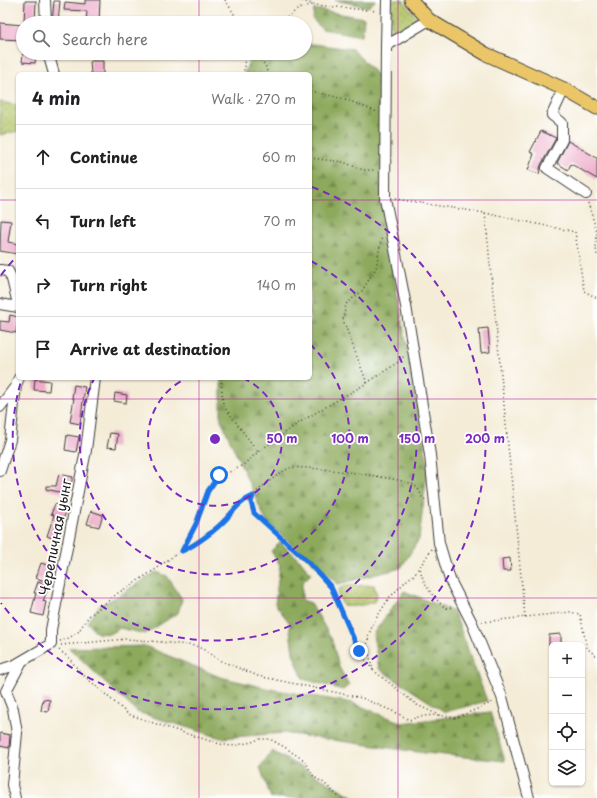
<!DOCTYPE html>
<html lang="en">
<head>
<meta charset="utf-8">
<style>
  :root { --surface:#fff; --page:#f2f2f2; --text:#202124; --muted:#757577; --line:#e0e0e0 }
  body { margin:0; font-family:"Playpen Sans",sans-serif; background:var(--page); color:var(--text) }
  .controls { position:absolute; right:12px; bottom:12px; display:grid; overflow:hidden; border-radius:6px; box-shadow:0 1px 3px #0004 }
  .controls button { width:36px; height:36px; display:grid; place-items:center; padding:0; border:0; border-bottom:1px solid var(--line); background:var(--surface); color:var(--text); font:20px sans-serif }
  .stop { position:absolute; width:12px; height:12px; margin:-9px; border:3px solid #1a73e8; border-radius:50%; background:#fff }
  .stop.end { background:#1a73e8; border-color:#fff; box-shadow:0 1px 4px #0008 }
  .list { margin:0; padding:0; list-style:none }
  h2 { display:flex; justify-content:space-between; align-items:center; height:52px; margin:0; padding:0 16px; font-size:17px }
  h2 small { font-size:13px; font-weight:400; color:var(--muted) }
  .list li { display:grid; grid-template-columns:26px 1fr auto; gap:12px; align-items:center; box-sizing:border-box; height:64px; padding:0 16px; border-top:1px solid var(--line) }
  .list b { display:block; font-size:15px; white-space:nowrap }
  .list em { font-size:13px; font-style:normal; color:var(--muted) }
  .icon { flex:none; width:22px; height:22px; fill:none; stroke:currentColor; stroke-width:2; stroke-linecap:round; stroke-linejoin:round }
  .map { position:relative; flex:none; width:597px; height:798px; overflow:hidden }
  .search { position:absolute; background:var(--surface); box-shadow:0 1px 3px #0004; left:16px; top:16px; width:296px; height:44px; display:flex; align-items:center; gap:10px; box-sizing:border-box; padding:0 14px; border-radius:22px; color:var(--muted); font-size:15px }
  .panel { position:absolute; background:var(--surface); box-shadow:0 1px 3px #0004; left:16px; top:72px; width:296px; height:308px; border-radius:6px }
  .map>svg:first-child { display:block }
  .grass { fill:url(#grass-dots); stroke:#667041 }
  .forest { fill:url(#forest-firs); stroke:#54623c }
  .building { fill:#edacca }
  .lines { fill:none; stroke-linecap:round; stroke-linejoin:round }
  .minor-casing { stroke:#3c3b38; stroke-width:12 }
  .major-casing { stroke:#3c3b38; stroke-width:15 }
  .path { stroke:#3c3b38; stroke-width:1.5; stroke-dasharray:1 3; stroke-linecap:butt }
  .minor { stroke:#fff; stroke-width:10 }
  .major { stroke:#eac669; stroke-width:13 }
  .route { stroke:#1a73e8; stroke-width:5 }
  .grid { fill:none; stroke:#b5179e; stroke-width:1; stroke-opacity:0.55 }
  .ring { fill:none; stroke:#7b2cbf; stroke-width:2; stroke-dasharray:7 5 }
  .labels { text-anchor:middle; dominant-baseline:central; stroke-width:3.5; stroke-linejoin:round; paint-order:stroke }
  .street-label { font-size:14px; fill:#1c1c1c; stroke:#fff }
  .centre { fill:#7b2cbf; stroke:#fff; stroke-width:2 }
  .ring-label { font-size:12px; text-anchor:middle; font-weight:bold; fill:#7b2cbf; stroke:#fff; stroke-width:3.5; stroke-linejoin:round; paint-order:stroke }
</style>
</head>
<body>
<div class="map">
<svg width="597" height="798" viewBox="0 0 597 798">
  <defs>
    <pattern id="grass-dots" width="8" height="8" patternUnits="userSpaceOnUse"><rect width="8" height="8" fill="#b1c366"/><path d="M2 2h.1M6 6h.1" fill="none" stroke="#98a758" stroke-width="1.8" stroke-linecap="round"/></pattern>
    <pattern id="forest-firs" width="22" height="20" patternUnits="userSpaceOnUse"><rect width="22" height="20" fill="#8ca95b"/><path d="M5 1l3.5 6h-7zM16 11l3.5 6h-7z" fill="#72894a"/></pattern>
  </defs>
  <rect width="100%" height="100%" fill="#fff"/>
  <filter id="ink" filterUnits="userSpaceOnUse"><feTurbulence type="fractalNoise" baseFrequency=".025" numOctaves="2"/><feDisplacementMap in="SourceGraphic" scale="8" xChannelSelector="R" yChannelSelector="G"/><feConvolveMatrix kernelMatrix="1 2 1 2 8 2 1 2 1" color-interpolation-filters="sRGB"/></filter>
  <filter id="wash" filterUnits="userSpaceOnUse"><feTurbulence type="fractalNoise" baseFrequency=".012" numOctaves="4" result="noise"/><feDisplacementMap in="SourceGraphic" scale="16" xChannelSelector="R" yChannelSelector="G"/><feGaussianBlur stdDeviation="0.9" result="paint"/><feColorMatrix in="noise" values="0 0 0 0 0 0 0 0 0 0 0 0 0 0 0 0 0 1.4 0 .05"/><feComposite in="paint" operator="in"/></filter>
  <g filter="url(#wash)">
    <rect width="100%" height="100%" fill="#f4ecd7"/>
    <path class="grass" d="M392 0H403L419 21 391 38Z
      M0 102 18 105V131L0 135Z
      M374 585 377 595 374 602C363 605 354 608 343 605L338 595 339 589 345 586Z"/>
    <path class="forest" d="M335 0H376L368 7Z
      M314 9 364 18 362 36 322 29 313 20Z
      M305 43 352 49 383 81V113L380 180 395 282 428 465 419 539 401 568 338 584 267 523 221 420V378H310V74H244L252 53H305Z
      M280 542 301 561 311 574 302 583V600L311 603 332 640 339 667 349 685 343 690 303 679 293 653 289 622 275 604 280 565 271 551Z
      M156 572 167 576 182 599 178 613 145 634 120 628 109 634 97 633 87 622 99 606 116 597Z
      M404 591 454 612 487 701 445 712 379 669 373 634Z
      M145 646 220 677 270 689 353 703 402 723 490 712 505 761 425 753 283 733 221 738 137 712 69 648Z
      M272 751 356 798H271L260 767Z"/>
    <g id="blocks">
      <path class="building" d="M85 0H100L99 23H86L87 11 64 10 65 2 85 4Z
        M25 1H36L35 23H24Z
        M54 1H60L58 23H52Z
        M0 23 23 25V40L0 39Z
        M23 53H36L35 63 22 62Z
        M90 61H103V74H91Z
        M541 131 556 138 541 165 539 174 528 170 534 154 530 152Z
        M568 141 597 158V179L571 164 568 170 557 163Z
        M1 220 11 221 8 242 18 244V254L0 251Z
        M10 315 18 317 16 333 0 330V321L9 322Z
        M488 328 490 352 481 353 479 329Z
        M35 379 50 381 49 391 34 390Z
        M74 385 85 387 80 424 70 422 74 398H72Z
        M115 393 127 395 126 403 114 401Z
        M110 433 118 434 116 448 107 447Z
        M67 435 79 437 76 452 65 450Z
        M59 474 73 477 68 494 46 489V486H56Z
        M55 504 67 508 57 540 47 536 54 515 51 514Z
        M91 511 103 515 99 527 87 524Z
        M510 558 511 571H503L502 559Z
        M41 563 50 566 45 581 36 578Z
        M38 582 49 586 43 601 46 602 43 616 31 613 36 593H34Z
        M561 634V645H549V635Z
        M43 699 50 700 48 712 41 711Z
        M0 733 10 735 9 748 0 746Z"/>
    </g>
  </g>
  <g filter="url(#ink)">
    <use href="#blocks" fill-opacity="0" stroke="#3c3b38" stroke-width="1"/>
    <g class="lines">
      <g class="minor-casing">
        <path id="minor" d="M45 0 46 23
          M387 0 386 46 385 198 406 306 430 455 439 543 450 580 472 623 502 697 529 798
          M386 46 429 20
          M48 53 54 74
          M564 89 552 115 562 123V140L547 168 586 194
          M0 270 8 271 12 279 18 304
          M0 304 18 307
          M0 407 15 387
          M0 471 10 440 16 385 19 378
          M0 670 15 665 51 644V630L86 450 95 378
          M15 798 12 785 17 733 13 709 6 691 22 661"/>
      </g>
      <g class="major-casing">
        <path id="major" d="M411 0 429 20 486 54 564 89 597 108"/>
      </g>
      <path class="path" d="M225 0 240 23
        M298 0 316 5 377 11
        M281 23C291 14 299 6 313 5
        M257 53C259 62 267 62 267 74
        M242 74 245 68 246 53
        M310 91 345 99 377 112
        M310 158 343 162 363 170H376
        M395 199 485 213 525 617
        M588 203 597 232 596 247 597 256
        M485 213 575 232 584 291 597 298
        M221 378 223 405 258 452
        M367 383 343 320 346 304 362 291 376 268 381 240 383 237
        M432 549 414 575 408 579 389 598 374 622 369 634 367 645 373 670 417 705 439 715 456 718 493 702
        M182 551 196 524 208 491 219 475 232 471 243 465 258 452 300 422 367 383 398 362 405 355
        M420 565C421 582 432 596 445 608L454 607
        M482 622 570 612 580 614 587 648 597 657
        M60 641 69 638 78 632 89 616 118 593 156 569 176 554 188 548 212 532 227 518 235 507 245 500 253 496
        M61 645 126 639 152 641 196 646 206 651 219 660 258 676 362 698 397 713 409 720 421 716 439 715
        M59 650 68 657 81 673 128 714 162 726 220 744 231 746 252 742 259 739H270L286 748 293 753 304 760 314 777 324 783 340 798
        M373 670C353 646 345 615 331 588 328 582 322 576 317 571 298 551 275 533 254 513 253 508 250 503 252 498 254 492 284 469 290 468 304 465 404 478 414 485 418 488 421 493 422 498L426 500"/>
      <use href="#minor" class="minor"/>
      <use href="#major" class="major"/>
    </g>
  </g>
  <g class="lines" filter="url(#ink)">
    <path class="route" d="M219 475 208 491 196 524 182 551C196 545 216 530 227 518 235 509 241 501 253 496L251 502 254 513 309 563 331 587 359 651"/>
  </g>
  <path class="grid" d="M199 0V23M398 0V798M199 53V74M0 200H18M310 200H597M199 378V798M0 399H597M0 598H597"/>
  <g class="ring">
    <path d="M243 378A67 67 0 1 1 187 378"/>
    <path d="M310 344A135 135 0 1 1 94 379"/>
    <path d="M311 261A202 202 0 1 1 22 378"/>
    <path d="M1 275A270 270 0 0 1 18 255M312 187A270 270 0 1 1 1 603"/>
  </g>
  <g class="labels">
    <g class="street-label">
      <text transform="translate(55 537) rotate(-79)">Черепичная уынг</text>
    </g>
  </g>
  <circle cx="215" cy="439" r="6" class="centre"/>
  <g class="ring-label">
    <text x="282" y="443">50 m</text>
    <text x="350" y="443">100 m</text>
    <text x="417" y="443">150 m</text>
    <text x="485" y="443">200 m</text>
  </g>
</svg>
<div class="controls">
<button>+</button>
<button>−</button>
<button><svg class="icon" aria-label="locate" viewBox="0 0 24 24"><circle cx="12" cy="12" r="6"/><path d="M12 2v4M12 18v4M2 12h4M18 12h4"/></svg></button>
<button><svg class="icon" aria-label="layers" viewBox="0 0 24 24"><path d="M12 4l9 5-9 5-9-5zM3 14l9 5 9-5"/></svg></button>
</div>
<div class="stop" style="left:219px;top:475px"></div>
<div class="stop end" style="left:359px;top:651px"></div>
<div class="search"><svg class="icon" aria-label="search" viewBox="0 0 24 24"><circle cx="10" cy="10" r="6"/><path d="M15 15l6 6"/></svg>Search here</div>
<section class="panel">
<h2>4 min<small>Walk · 270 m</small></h2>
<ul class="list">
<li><svg class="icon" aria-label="ahead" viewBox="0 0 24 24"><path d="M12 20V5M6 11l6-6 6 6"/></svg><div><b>Continue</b></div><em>60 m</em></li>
<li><svg class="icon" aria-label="left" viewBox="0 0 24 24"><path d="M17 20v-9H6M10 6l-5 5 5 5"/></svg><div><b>Turn left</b></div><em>70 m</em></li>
<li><svg class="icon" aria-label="right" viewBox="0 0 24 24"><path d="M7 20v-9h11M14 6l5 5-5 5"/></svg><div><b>Turn right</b></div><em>140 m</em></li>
<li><svg class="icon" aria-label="arrive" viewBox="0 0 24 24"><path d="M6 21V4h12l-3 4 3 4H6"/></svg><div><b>Arrive at destination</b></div></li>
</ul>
</section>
</div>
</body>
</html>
